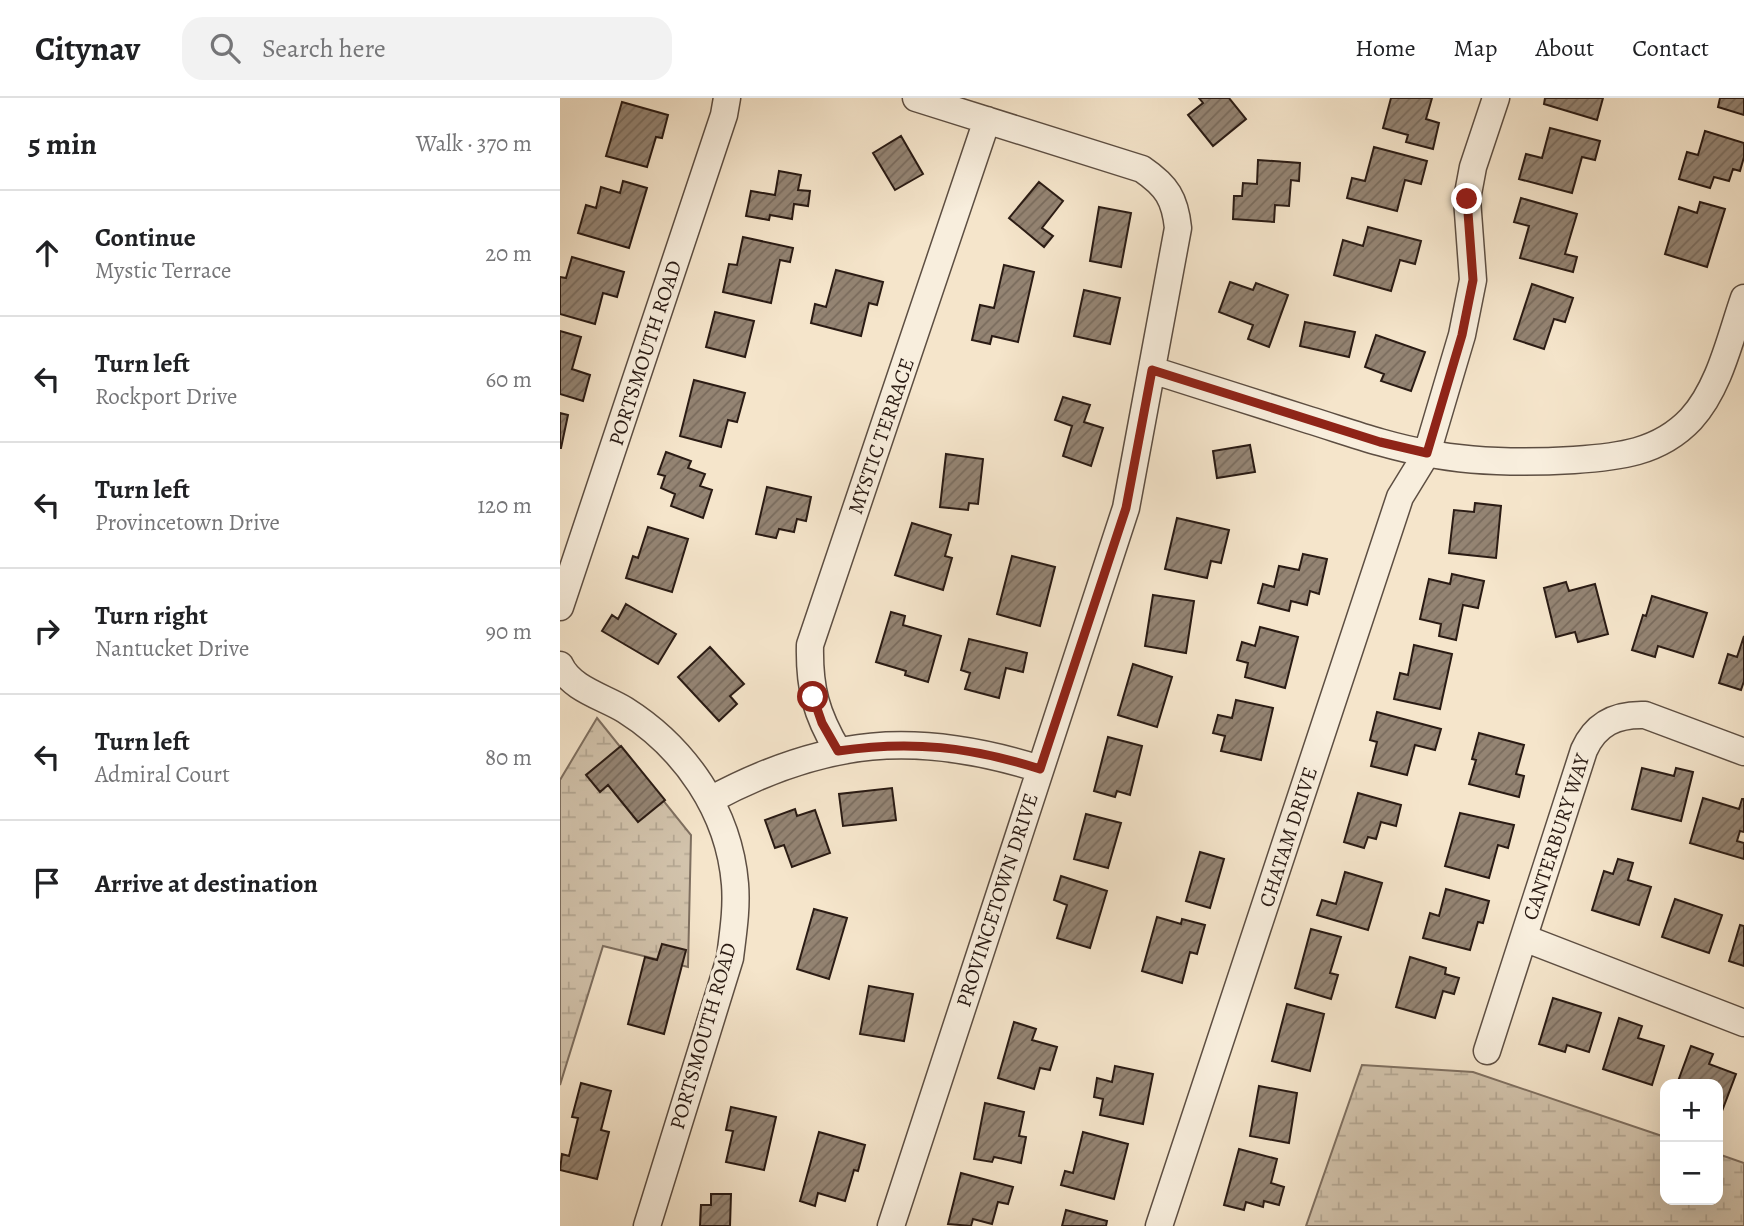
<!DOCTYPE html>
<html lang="en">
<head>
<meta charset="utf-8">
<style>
  :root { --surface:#fff; --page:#f2f2f2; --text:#202124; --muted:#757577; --line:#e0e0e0 }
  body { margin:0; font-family:Alegreya,serif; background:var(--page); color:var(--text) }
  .controls { position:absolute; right:21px; bottom:21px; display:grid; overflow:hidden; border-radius:14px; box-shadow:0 7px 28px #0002 }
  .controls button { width:63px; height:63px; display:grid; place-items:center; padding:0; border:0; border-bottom:2px solid var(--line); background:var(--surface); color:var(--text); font:35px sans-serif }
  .stop { position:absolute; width:21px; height:21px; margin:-16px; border:5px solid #8f2418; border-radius:50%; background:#fff }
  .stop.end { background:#8f2418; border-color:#fff; box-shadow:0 2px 7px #0008 }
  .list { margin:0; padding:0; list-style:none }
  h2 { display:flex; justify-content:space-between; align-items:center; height:91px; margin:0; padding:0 28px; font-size:30px }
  h2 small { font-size:23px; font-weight:400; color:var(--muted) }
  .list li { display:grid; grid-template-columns:46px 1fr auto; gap:21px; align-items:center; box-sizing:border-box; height:126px; padding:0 28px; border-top:2px solid var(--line) }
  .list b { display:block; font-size:26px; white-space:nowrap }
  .list p { margin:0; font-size:23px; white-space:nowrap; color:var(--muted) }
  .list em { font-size:23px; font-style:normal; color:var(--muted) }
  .icon { flex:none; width:38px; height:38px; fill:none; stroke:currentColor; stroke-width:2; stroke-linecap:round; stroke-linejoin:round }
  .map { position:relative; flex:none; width:1184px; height:1128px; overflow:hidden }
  header { display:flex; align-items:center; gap:42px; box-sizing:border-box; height:98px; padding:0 35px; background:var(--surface); border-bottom:2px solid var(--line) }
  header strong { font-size:33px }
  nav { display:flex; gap:38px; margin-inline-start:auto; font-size:24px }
  .search { width:490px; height:63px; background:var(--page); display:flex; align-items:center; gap:18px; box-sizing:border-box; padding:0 24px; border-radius:21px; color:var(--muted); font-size:26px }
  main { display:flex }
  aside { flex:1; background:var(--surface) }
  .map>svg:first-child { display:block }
  .wetland { fill:url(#wetland-marsh); stroke:#7e6f60; stroke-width:2 }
  .building { fill:url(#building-hatch); stroke:#2a1b14; stroke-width:2 }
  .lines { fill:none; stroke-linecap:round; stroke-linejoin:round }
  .minor-casing { stroke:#5d4e42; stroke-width:29 }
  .minor { stroke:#f8eedd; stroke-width:26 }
  .route { stroke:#8f2418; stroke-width:9 }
  .labels { text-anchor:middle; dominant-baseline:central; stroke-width:7; stroke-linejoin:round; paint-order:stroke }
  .street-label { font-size:21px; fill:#2a1b14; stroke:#f8eedd }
</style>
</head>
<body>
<header>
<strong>Citynav</strong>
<div class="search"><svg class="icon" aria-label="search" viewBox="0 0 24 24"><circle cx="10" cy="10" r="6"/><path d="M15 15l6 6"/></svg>Search here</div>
<nav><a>Home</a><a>Map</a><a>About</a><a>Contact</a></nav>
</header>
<main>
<aside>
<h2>5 min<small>Walk · 370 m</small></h2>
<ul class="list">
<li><svg class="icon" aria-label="ahead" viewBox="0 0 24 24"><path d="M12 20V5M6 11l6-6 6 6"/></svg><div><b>Continue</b><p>Mystic Terrace</p></div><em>20 m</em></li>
<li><svg class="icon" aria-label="left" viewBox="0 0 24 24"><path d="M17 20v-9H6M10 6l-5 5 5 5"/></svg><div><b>Turn left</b><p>Rockport Drive</p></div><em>60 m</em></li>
<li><svg class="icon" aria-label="left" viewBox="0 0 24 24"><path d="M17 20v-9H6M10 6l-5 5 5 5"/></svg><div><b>Turn left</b><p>Provincetown Drive</p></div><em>120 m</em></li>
<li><svg class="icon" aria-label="right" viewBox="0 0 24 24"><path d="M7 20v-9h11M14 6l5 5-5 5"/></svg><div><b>Turn right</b><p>Nantucket Drive</p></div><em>90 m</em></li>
<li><svg class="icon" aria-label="left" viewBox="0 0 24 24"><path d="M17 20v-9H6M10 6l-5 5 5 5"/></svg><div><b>Turn left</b><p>Admiral Court</p></div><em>80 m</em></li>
<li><svg class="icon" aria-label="arrive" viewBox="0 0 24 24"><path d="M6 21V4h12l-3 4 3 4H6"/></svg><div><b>Arrive at destination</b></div></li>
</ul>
</aside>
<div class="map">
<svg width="1184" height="1128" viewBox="0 0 1184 1128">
  <defs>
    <pattern id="wetland-marsh" width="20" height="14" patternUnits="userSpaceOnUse" patternTransform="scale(1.75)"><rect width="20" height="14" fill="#d2c3ac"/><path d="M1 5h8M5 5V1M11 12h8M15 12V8" fill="none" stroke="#b4a793"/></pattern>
    <pattern id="building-hatch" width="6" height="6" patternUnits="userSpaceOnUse" patternTransform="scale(1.75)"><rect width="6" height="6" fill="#948473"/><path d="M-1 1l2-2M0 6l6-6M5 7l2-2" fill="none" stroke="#796b5d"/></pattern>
  </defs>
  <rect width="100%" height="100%" fill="#f5e5cb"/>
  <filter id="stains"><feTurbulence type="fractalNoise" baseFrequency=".00286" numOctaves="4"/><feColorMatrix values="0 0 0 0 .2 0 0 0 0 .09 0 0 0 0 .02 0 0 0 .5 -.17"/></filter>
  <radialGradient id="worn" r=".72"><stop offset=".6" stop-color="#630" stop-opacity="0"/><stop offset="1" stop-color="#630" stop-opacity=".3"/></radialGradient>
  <path class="wetland" d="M37 620 131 737 128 869 43 848 0 987V682Z
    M802 967 913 974 1105 1039V1102H1158V1056L1184 1065V1128H746Z"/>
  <path class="building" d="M639 0H669L686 21 653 48 628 17 643 5Z
    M831 0H872L866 21 879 25 873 51 846 44 848 37 823 30Z
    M985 0H1043L1037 22 984 6Z
    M1160 0H1184V17L1158 9Z
    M62 4 108 17 102 40 96 39 87 69 46 58Z
    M990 30 1040 43 1035 62 1022 59 1012 95 959 81 966 56 982 60Z
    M1145 33 1184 45V59L1180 73 1173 71 1169 83 1154 79 1150 90 1119 81 1127 54 1138 57Z
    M341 38 363 76 335 92 313 55Z
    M814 49 867 63 861 86 845 82 837 113 787 100 792 80 805 83Z
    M698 62 740 65 739 83 731 82 729 108 715 107 714 124 673 121 674 98H682L683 85 697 86Z
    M219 73 241 77 238 92 250 93 248 108 234 106 232 121 210 117 209 122 186 118 191 93 215 97Z
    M63 83 87 90 69 150 18 135 26 107 36 110 41 89 60 95Z
    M479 84 503 103 482 130 493 138 484 149 449 120Z
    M961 100 1017 116 1005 156 1017 159 1013 174 960 160 969 128 954 124Z
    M1140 104 1165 111 1147 169 1105 156 1119 109 1137 115Z
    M539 109 571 115 561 169 530 163Z
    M808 129 861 143 855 166 840 162 831 193 774 177 783 142 803 148Z
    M183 139 233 150 230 164 220 162 211 205 163 194 169 166 177 167Z
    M12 159 64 174 57 199 43 195 35 226 0 216V179L6 180Z
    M444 167 474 174 458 244 432 238 430 246 412 242 420 207 434 210Z
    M276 172 323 184 317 207 309 205 301 238 251 225 255 206 266 209Z
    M670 184 693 192 696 185 728 197 709 249 688 241 693 227 659 214Z
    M972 186 1013 200 1005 224 994 221 984 251 954 241Z
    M524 192 560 200 550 246 514 238Z
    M155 214 194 223 185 259 146 249Z
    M745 224 795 234 789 259 740 248Z
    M0 233 21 239 12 271 30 277 23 303 0 296Z
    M816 237 865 254 851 293 821 283 824 276 805 269Z
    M134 282 185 295 177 324 168 322 161 349 120 338Z
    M503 299 530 307 524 324 543 330 531 368 503 358 512 328 495 322Z
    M0 315 8 317 1 350H0Z
    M690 347 695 374 657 380 653 353Z
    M106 354 131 363 128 370 145 376 140 388 152 392 143 420 111 408 115 396 101 390 105 378 98 376Z
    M386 356 423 361 418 406 409 405 408 412 380 409Z
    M207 389 251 399 246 423 237 421 234 434 219 431 216 440 196 436Z
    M915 405 941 408 936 460 889 455 894 412 914 414Z
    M617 420 669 432 661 465 651 463 647 480 605 471Z
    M352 425 391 437 385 458 392 460 383 492 335 477Z
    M88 429 128 441 112 494 66 480 73 458 78 460Z
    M743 456 767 461 759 496 750 493 747 507 731 503 729 513 698 505 703 486 714 489 719 468 739 472Z
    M452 458 495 469 480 528 437 516Z
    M892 476 924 483 918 510 903 507 896 542 879 538 881 526 860 521 869 481 890 486Z
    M1006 484 1009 493 1035 486 1048 536 1018 544 1015 534 996 539 984 490Z
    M593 497 634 503 626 555 585 548Z
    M1092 498 1147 515 1133 559 1098 548 1095 559 1072 552 1083 517 1086 518Z
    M66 506 116 536 98 566 42 533 52 517 58 521Z
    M331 514 345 518 343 527 381 538 368 584 345 577 346 573 316 564Z
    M700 529 738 539 725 590 685 579 688 565 677 562 682 544 695 548Z
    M1184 538V583L1181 592 1159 585 1168 556 1177 559Z
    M409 541 467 555 463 574 446 570 439 600 405 591 410 575 401 572Z
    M854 547 892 556 880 611 834 601 840 575 848 577Z
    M150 549 184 586 170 598 177 606 159 623 118 579Z
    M573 566 612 579 597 629 558 617Z
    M676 602 713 610 701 662 661 653 665 638 653 635 658 617 672 620Z
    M817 614 881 631 875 652 855 647 847 677 811 668 817 644 810 642Z
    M919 635 964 647 956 676 964 678 959 699 909 686 916 662 912 661Z
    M548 639 582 648 570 697 557 693 555 699 534 693Z
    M61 648 105 702 78 724 48 687 40 694 26 677Z
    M1082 670 1114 678 1116 670 1133 674 1121 723 1072 711Z
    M332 690 336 722 283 728 279 696Z
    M798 695 841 707 836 728 821 724 816 741 808 739 804 750 784 744Z
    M1143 700 1179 711 1182 701H1184V734L1180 733 1177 743 1184 745V761L1130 745Z
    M235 711 237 718 255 712 270 755 232 769 224 747 215 750 205 722Z
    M900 715 954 727 948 750 938 747 929 780 885 768Z
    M526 716 561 725 548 770 514 761Z
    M640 754 664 761 650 810 626 803Z
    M1058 761 1073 765 1068 782 1091 789 1079 827 1032 812 1044 773 1053 776Z
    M785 774 822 785 808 832 757 817 762 802 776 806Z
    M501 778 547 793 530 850 497 840 507 807 494 802Z
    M886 791 929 803 923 825 918 824 910 852 863 840 870 815 879 818Z
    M1115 801 1162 817 1149 855 1102 839Z
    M254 811 287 820 269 881 237 871Z
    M597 819 621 826 622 821 645 827 637 856 630 854 622 885 582 873Z
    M1180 827 1184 828V868L1169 863Z
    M751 831 781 839 770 875 778 877 771 901 735 890Z
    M102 846 126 852 104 936 68 926 85 859 97 862Z
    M850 859 886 870 885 876 899 880 894 896 883 893 875 920 836 909Z
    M309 888 353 896 344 943 300 936Z
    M993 900 1041 915 1029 954 1007 947 1005 954 979 946Z
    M727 906 764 916 750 973 712 963Z
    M1059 920 1082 928 1078 940 1104 948 1092 987 1043 971Z
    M454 924 476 931 472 942 497 949 490 972 480 970 474 991 438 980Z
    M1131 948 1153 956 1149 966 1176 976 1162 1013 1158 1012V986H1117Z
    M555 968 593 976 583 1026 540 1017 543 1001 534 999 537 980 552 984Z
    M21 985 51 993 41 1032 49 1034 37 1081 0 1072 2 1056 9 1058 18 1020 12 1019Z
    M699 988 737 995 729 1045 690 1038Z
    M425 1005 464 1014 459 1038 466 1039 461 1065 434 1059 432 1064 414 1061Z
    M171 1009 216 1019 204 1072 166 1064 173 1033 166 1032Z
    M259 1034 305 1047 298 1073 294 1072 285 1103 258 1095 255 1108 240 1103Z
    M523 1034 568 1046 554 1101 501 1087 505 1073 513 1075Z
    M679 1051 717 1061 711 1085 724 1089 719 1107 704 1103 703 1109 686 1104 684 1112 664 1107Z
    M401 1075 453 1089 448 1106 438 1104 432 1126 413 1121 411 1128 388 1126Z
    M151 1096H171L170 1128H140L141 1107H151Z
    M506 1112 547 1123 546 1128H502Z"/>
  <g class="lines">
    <g class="minor-casing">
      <path id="minor" d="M592 272C644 289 697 305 749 322 788 334 826 348 866 355 916 365 965 365 1014 362 1058 359 1099 355 1131 321 1160 289 1170 240 1184 200
        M0 509 164 17 167 0
        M0 567C11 591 44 599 65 612 125 650 169 713 175 786 177 811 173 835 170 860L87 1128
        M278 653C256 616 249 590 250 547L427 22
        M150 702C265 640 356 632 480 671
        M964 840 1184 925
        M927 953 1024 652C1036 625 1057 616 1085 617L1184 654
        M331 1128 566 410 618 130C615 101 607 88 582 71L356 0
        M599 1128 840 399 867 355 902 237 913 182 907 101 913 69 936 0"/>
    </g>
    <use href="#minor" class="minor"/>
  </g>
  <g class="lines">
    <path class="route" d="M253 599 262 625 278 653C351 642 411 649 480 671L566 410 592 272 820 344 867 355 902 237 913 182 907 101"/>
  </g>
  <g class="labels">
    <g class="street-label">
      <text transform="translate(85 255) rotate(-72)">PORTSMOUTH ROAD</text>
      <text transform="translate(321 338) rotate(-71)">MYSTIC TERRACE</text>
      <text transform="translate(728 739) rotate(-72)">CHATAM DRIVE</text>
      <text transform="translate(996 739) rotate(-72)">CANTERBURY WAY</text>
      <text transform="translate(437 802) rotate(-72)">PROVINCETOWN DRIVE</text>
      <text transform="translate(143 938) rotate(-74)">PORTSMOUTH ROAD</text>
    </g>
  </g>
  <rect width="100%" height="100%" filter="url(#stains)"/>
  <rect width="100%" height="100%" fill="url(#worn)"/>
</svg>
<div class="controls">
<button>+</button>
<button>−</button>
</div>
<div class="stop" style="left:253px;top:599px"></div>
<div class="stop end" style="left:907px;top:101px"></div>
</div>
</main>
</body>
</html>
